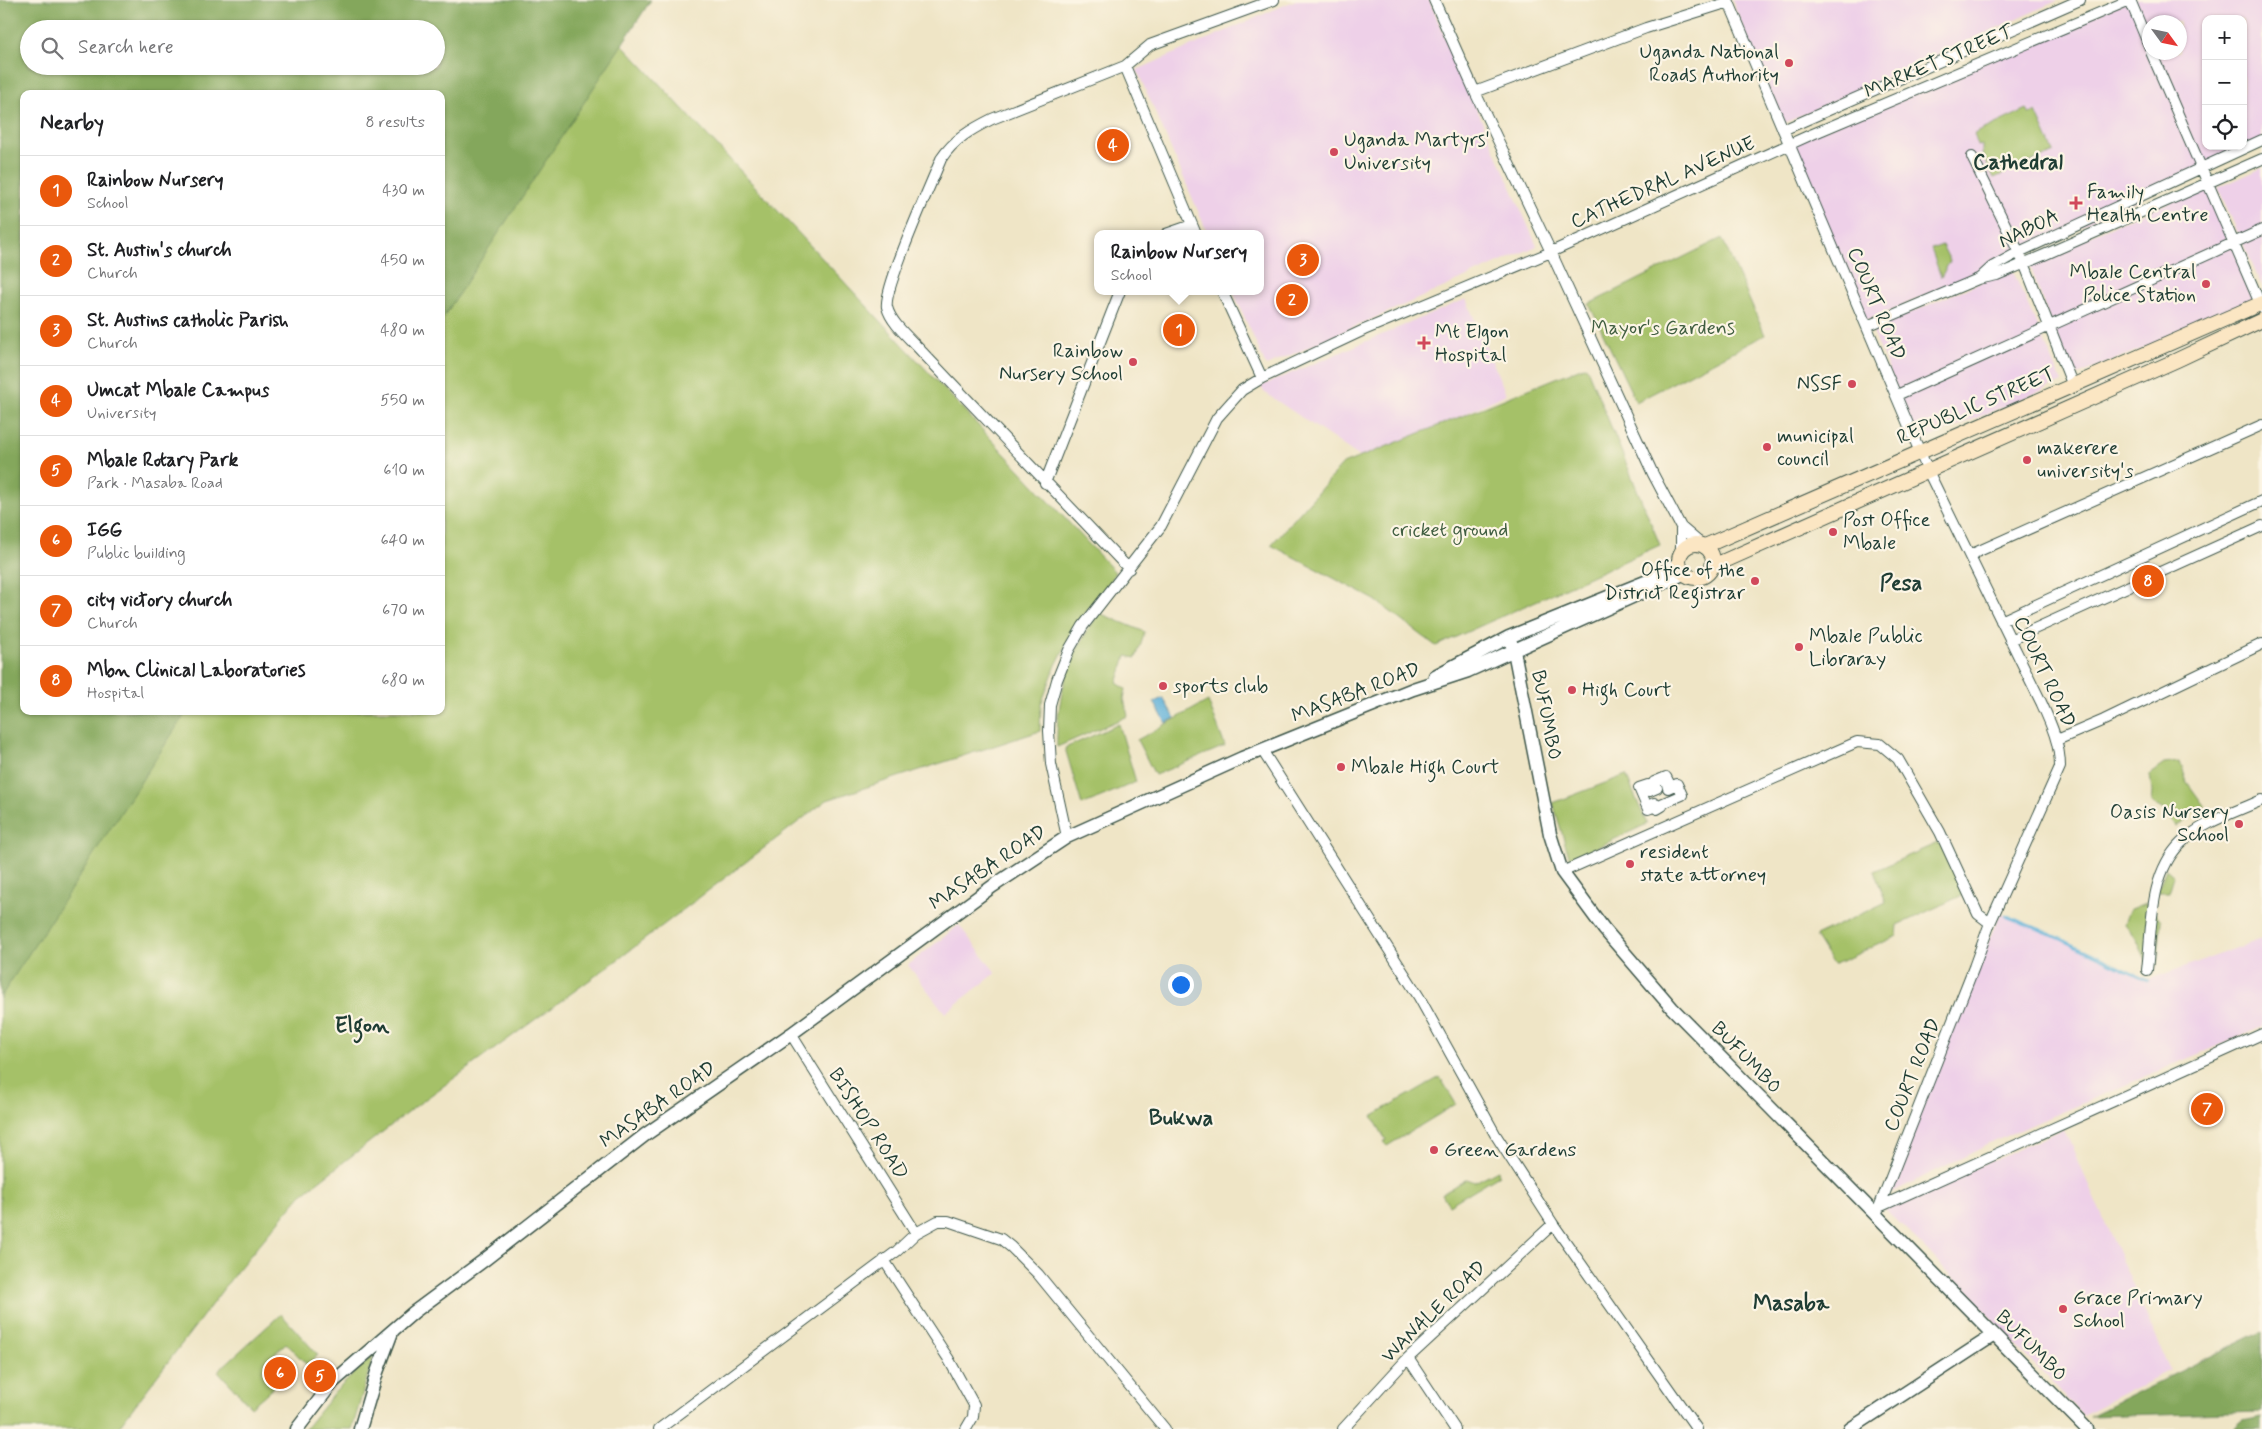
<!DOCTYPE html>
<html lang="en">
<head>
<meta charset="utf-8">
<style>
  :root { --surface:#fff; --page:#f6f6f6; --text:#202124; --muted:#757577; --line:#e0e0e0; --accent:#ea580c }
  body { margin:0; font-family:Mynerve,sans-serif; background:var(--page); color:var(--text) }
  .controls { position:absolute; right:15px; top:15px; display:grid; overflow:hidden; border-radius:10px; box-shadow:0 1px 4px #0004 }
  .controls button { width:45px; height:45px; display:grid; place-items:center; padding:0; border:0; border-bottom:1px solid var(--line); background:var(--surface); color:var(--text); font:25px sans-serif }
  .compass { position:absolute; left:2142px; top:15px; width:45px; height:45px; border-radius:50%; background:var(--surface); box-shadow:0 1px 4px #0004; rotate:123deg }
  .you { position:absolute; left:1180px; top:984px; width:18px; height:18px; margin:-12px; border:4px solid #fff; border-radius:50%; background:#1a73e8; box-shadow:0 0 0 8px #1a73e833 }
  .badge { display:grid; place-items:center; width:32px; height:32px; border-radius:50%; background:var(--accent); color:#fff; font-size:16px; font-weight:700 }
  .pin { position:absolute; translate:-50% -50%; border:2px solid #fff; box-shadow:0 1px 5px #0006 }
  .popup { position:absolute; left:1094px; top:230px; width:170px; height:65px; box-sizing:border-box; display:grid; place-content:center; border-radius:10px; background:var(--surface); filter:drop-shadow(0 1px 4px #0005); font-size:16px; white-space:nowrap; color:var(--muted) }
  .popup b { font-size:19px; color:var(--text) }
  .popup::after { content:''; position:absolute; left:50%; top:100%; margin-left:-10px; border:10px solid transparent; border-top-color:var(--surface) }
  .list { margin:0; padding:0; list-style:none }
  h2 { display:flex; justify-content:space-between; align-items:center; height:65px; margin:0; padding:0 20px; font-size:21px }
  h2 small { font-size:16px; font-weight:400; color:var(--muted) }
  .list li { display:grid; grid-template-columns:32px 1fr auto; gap:15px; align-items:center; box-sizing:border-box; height:70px; padding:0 20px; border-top:1px solid var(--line) }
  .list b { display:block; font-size:19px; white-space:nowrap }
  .list p { margin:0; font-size:16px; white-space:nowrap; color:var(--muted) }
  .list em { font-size:16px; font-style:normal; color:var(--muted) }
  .icon { flex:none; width:28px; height:28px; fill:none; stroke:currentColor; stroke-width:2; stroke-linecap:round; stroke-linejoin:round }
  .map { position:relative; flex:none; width:2262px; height:1429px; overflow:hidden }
  .search { position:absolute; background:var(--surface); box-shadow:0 1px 4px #0004; left:20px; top:20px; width:425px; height:55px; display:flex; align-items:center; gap:12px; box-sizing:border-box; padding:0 18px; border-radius:28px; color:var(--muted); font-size:19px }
  .panel { position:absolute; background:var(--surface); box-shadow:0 1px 4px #0004; left:20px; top:90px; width:425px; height:625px; border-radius:10px }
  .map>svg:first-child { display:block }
  .built { fill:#eed0e8; fill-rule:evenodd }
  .green { fill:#a5c167; stroke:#627f4e }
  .forest { fill:#84a75c; stroke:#527248; fill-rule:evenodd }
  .water { fill:#5eb1d9; stroke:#3e7786 }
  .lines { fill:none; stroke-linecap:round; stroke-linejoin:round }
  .stream { stroke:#5eb1d9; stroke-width:3 }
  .minor-casing { stroke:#3e564a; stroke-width:12 }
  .tertiary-casing { stroke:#3e564a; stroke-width:15 }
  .secondary-casing { stroke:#3e564a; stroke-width:16 }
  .minor { stroke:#fff; stroke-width:10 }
  .tertiary { stroke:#fff; stroke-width:12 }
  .secondary { stroke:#fbe6c3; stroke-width:14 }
  .poi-dot { fill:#d1495b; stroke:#fcf5e5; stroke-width:2 }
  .labels { text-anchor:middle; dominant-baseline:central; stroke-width:4.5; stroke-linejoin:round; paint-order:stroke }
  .poi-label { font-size:20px; fill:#1f3d34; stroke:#fcf5e5; text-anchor:start }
  .street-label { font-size:20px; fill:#1f3d34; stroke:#fcf5e5 }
  .park-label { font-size:20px; fill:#405e41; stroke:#fcf5e5 }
  .quarter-label { font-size:22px; font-weight:bold; fill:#1f3d34; stroke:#fcf5e5 }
</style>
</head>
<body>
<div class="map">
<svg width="2262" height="1429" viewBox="0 0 2262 1429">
  <rect width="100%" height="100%" fill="#fcf5e5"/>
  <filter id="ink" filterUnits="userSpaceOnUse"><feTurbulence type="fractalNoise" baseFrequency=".02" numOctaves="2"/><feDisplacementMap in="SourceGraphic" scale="10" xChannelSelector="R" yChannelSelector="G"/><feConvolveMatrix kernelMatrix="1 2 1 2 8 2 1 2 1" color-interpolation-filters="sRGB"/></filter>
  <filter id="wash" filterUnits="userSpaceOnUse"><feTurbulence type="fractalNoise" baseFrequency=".0096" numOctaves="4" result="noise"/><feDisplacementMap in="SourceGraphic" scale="20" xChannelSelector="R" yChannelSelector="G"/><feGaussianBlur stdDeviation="1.12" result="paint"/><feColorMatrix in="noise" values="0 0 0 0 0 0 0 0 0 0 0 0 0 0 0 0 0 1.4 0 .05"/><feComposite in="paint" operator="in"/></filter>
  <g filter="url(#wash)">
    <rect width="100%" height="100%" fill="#efe5c6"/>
    <path class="built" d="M1296 0H1429L1537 246 1266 366 1233 291H1260V234H1208L1137 70Z
      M1732 0H2059L1782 124Z
      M2130 0H2262V140L1996 266 1865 321 1789 144ZM2206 19H2243V146H2206ZM2150 22H2180V52H2150Z
      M2262 168V286L2218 188Z
      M2208 186 2258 301 2075 376 2051 325 2029 261Z
      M2012 269 2062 382 1919 442 1872 329Z
      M1466 299 1506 394 1366 461 1264 392 1261 386Z
      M2000 913 2150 979 2262 939V1027L2010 1134 1893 1192 1887 1191Z
      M959 925 996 973 945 1013 908 965Z
      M2064 1129 2170 1370 2082 1415 1925 1248 1884 1208Z"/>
    <path class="green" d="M581 0 1115 572 1112 579 1078 622 1056 665 1041 704 1040 731 827 800 620 958 420 1103 301 1195 237 1271 117 1429H0V724L24 711H441V94Z
      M2027 109 2029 114 2036 112 2054 152 1994 178 1982 154V145L1978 146 1974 134Z
      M1722 238 1765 335 1636 402 1589 304Z
      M1942 245 1950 261 1941 277 1931 249Z
      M1586 366 1660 545 1436 646 1375 600 1271 545 1343 464Z
      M1099 613 1145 632 1136 658 1126 656 1117 683 1126 689 1124 699 1128 716 1057 747C1056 714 1063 675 1079 646 1085 634 1092 624 1099 613Z
      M1208 701 1225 746 1155 775 1137 740Z
      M1119 724 1136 782 1082 805 1065 748Z
      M2180 762 2187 782 2205 807 2194 809 2183 823 2176 826 2164 810 2151 803 2152 792 2150 774 2164 764Z
      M1626 775 1647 824 1570 860 1553 803Z
      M1942 841 1965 894 1898 925 1897 936 1833 965 1815 936 1886 902 1874 871Z
      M2166 869 2174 876 2169 892H2157Z
      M2146 903 2161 920 2158 965 2149 967 2137 940 2124 924 2129 910Z
      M1440 1077 1456 1104 1387 1146 1383 1142 1386 1140 1372 1116Z
      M1498 1170 1499 1175 1449 1205 1442 1194 1467 1179 1475 1182Z
      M281 1314 318 1355 307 1365 286 1343 264 1363 267 1366 262 1370 276 1385 251 1407 218 1371Z
      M374 1354 352 1429H305L335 1392Z"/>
    <path class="forest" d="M0 0H651L441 321V94H24V711H187L0 998ZM29 29H436V66H29Z
      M2262 1331V1411L2089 1416Z
      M2262 1416V1429H2233L2243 1420Z"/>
    <path class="water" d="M1163 698 1175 718 1166 723 1154 702Z"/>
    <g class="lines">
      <path class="stream" d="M2006 916 2046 932 2148 980"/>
    </g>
  </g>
  <g filter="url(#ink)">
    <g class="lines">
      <g class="minor-casing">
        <path id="minor" d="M1434 0 1475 92 1551 252 1653 474 1681 527 1701 544
          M1728 0 1928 471 2041 702C2051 724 2060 743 2060 767L1990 923 1974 967 1876 1215
          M2130 0 2150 48
          M2151 52 2262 308
          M1125 66 992 119C972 129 954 139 941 159 932 182 883 289 887 307 891 324 912 340 923 353L1129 569
          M1475 92 1646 28 1729 2
          M1783 130 2080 0
          M1972 157 2024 263 2073 386
          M1166 234 1192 225
          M1196 234 1125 66 1150 45 1274 0
          M1979 279 1992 267 2019 252 2262 140
          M1222 291 1262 378
          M1867 326 1978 279 1997 275 2044 255 2262 159
          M1897 395 2262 230
          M1045 483 1120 291
          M1681 553V527
          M1970 555 2262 425
          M2001 621 2262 501
          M2010 640 2262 526
          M2057 740 2104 720 2262 644
          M1262 750 1419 997 1495 1134 1553 1224 1697 1429
          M1639 788 1648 785 1650 791 1657 788 1654 782 1666 777 1669 783 1667 784 1668 788 1677 784 1682 795 1661 804 1662 806 1657 809 1654 803 1652 804 1653 807 1648 809 1639 788
          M1067 837 1051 764 1049 731 1050 705 1057 680 1069 650 1083 626 1161 526 1217 418 1242 390 1262 378 1364 330 1551 252 1808 136 2130 0
          M1562 872 1857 742 1880 744 1898 759 1940 832 1978 914 1990 923
          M2147 970C2152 928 2149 874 2181 843 2202 822 2236 812 2262 800
          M791 1034 916 1233
          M1879 1207 2262 1034
          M884 1260 948 1358 974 1405 973 1417 966 1429
          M1408 1358 1455 1429
          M659 1429 897 1251 916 1233 938 1221H948L1001 1239 1011 1247 1038 1274 1165 1429
          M1343 1429 1408 1358 1553 1224"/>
      </g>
      <g class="tertiary-casing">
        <path id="tertiary" d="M1509 637 1514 651 1550 834 1562 872 1604 929 1672 1008 2087 1429
          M1435 676 1509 637 1650 580 1679 563
          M297 1429 333 1382 414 1312 483 1261 645 1135 791 1034 993 886 1067 837 1242 758 1413 689 1468 671 1683 574
          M360 1429 377 1372 392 1332
          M1850 1429 1994 1335"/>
      </g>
      <g class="secondary-casing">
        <path id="secondary" d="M1679 561a17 17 0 1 1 34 0a17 17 0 1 1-34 0Z
          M1705 546 2262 303
          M1713 566 2177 360 2262 320"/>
      </g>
      <use href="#minor" class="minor"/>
      <use href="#tertiary" class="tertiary"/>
      <use href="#secondary" class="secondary"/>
    </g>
  </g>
  <g class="poi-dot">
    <circle cx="1789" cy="63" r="5"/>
    <circle cx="1334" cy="152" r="5"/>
    <path d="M2073.5 195.5h5v5h5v5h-5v5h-5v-5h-5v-5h5z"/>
    <circle cx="2206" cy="284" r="5"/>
    <path d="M1421.5 335.5h5v5h5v5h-5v5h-5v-5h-5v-5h5z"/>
    <circle cx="1133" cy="362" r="5"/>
    <circle cx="1852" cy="384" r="5"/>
    <circle cx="1767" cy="447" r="5"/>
    <circle cx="2027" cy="460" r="5"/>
    <circle cx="1833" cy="532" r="5"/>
    <circle cx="1755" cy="581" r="5"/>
    <circle cx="1799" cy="647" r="5"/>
    <circle cx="1163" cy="686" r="5"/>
    <circle cx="1572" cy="690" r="5"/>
    <circle cx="1341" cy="767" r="5"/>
    <circle cx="2239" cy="824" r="5"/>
    <circle cx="1630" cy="864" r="5"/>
    <circle cx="1434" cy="1150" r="5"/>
    <circle cx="2063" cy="1309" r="5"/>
  </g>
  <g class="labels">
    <g class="poi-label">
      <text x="1779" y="52" text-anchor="end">Uganda National<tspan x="1779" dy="23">Roads Authority</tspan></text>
      <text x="1344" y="140">Uganda Martyrs'<tspan x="1344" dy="23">University</tspan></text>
      <text x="2087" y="192">Family<tspan x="2087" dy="23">Health Centre</tspan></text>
      <text x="2196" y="272" text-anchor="end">Mbale Central<tspan x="2196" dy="23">Police Station</tspan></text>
      <text x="1435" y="332">Mt Elgon<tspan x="1435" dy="23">Hospital</tspan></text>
      <text x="1123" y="351" text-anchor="end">Rainbow<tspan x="1123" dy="23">Nursery School</tspan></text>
      <text x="1842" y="384" text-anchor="end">NSSF</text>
      <text x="1777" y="436">municipal<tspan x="1777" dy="23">council</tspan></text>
      <text x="2037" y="448">makerere<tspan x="2037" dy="23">university's</tspan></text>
      <text x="1843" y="520">Post Office<tspan x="1843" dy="23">Mbale</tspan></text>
      <text x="1745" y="570" text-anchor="end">Office of the<tspan x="1745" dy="23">District Registrar</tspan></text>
      <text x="1809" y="636">Mbale Public<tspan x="1809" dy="23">Libraray</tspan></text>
      <text x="1173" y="686">sports club</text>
      <text x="1582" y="690">High Court</text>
      <text x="1351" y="767">Mbale High Court</text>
      <text x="2229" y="812" text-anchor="end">Oasis Nursery<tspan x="2229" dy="23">School</tspan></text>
      <text x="1640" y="852">resident<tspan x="1640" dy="23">state attorney</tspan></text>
      <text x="1444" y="1150">Green Gardens</text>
      <text x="2073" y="1298">Grace Primary<tspan x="2073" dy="23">School</tspan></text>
    </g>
    <g class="street-label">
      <text transform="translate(1939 62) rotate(-23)">MARKET STREET</text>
      <text transform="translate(1663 183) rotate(-24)">CATHEDRAL AVENUE</text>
      <text transform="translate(2029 229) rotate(-26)">NABOA</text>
      <text transform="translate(1876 304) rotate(67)">COURT ROAD</text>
      <text transform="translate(1976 406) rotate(-23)">REPUBLIC STREET</text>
      <text transform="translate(2044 672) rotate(65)">COURT ROAD</text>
      <text transform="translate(1356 693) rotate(-21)">MASABA ROAD</text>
      <text transform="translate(1546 715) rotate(79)">BUFUMBO</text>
      <text transform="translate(988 868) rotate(-34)">MASABA ROAD</text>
      <text transform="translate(1746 1058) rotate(46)">BUFUMBO</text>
      <text transform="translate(1913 1075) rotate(-68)">COURT ROAD</text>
      <text transform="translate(658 1105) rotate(-35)">MASABA ROAD</text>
      <text transform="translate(868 1124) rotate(57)">BISHOP ROAD</text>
      <text transform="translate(1434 1312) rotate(-44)">WANALE ROAD</text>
      <text transform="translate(2031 1346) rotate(45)">BUFUMBO</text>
    </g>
    <g class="park-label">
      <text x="1663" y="328">Mayor's Gardens</text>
      <text x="1450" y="530">cricket ground</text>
    </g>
    <g class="quarter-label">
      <text x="2018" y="163">Cathedral</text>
      <text x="1901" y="584">Pesa</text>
      <text x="362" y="1026">Elgon</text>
      <text x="1181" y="1119">Bukwa</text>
      <text x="1791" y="1304">Masaba</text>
    </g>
  </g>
</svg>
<div class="controls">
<button>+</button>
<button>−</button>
<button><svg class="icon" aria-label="locate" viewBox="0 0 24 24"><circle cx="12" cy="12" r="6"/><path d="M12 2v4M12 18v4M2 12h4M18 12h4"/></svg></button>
</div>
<svg class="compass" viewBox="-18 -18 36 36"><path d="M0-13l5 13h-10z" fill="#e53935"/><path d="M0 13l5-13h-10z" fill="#757577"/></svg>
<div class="you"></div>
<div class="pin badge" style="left:1179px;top:330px">1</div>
<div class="popup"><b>Rainbow Nursery</b>School</div>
<div class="pin badge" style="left:1292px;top:300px">2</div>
<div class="pin badge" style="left:1303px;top:260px">3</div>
<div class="pin badge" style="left:1113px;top:145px">4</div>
<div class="pin badge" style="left:320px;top:1376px">5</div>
<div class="pin badge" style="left:280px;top:1373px">6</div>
<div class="pin badge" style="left:2207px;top:1109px">7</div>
<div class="pin badge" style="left:2148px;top:581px">8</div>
<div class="search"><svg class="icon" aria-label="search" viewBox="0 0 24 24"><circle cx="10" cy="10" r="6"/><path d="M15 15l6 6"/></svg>Search here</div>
<section class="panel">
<h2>Nearby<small>8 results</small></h2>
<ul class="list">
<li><span class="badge">1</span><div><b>Rainbow Nursery</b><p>School</p></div><em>430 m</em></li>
<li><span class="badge">2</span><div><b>St. Austin's church</b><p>Church</p></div><em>450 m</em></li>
<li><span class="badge">3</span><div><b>St. Austins catholic Parish</b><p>Church</p></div><em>480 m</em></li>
<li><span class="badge">4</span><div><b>Umcat Mbale Campus</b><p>University</p></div><em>550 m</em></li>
<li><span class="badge">5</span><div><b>Mbale Rotary Park</b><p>Park · Masaba Road</p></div><em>610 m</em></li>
<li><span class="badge">6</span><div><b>IGG</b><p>Public building</p></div><em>640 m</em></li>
<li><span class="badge">7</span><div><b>city victory church</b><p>Church</p></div><em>670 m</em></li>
<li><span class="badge">8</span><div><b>Mbn Clinical Laboratories</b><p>Hospital</p></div><em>680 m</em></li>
</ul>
</section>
</div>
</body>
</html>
